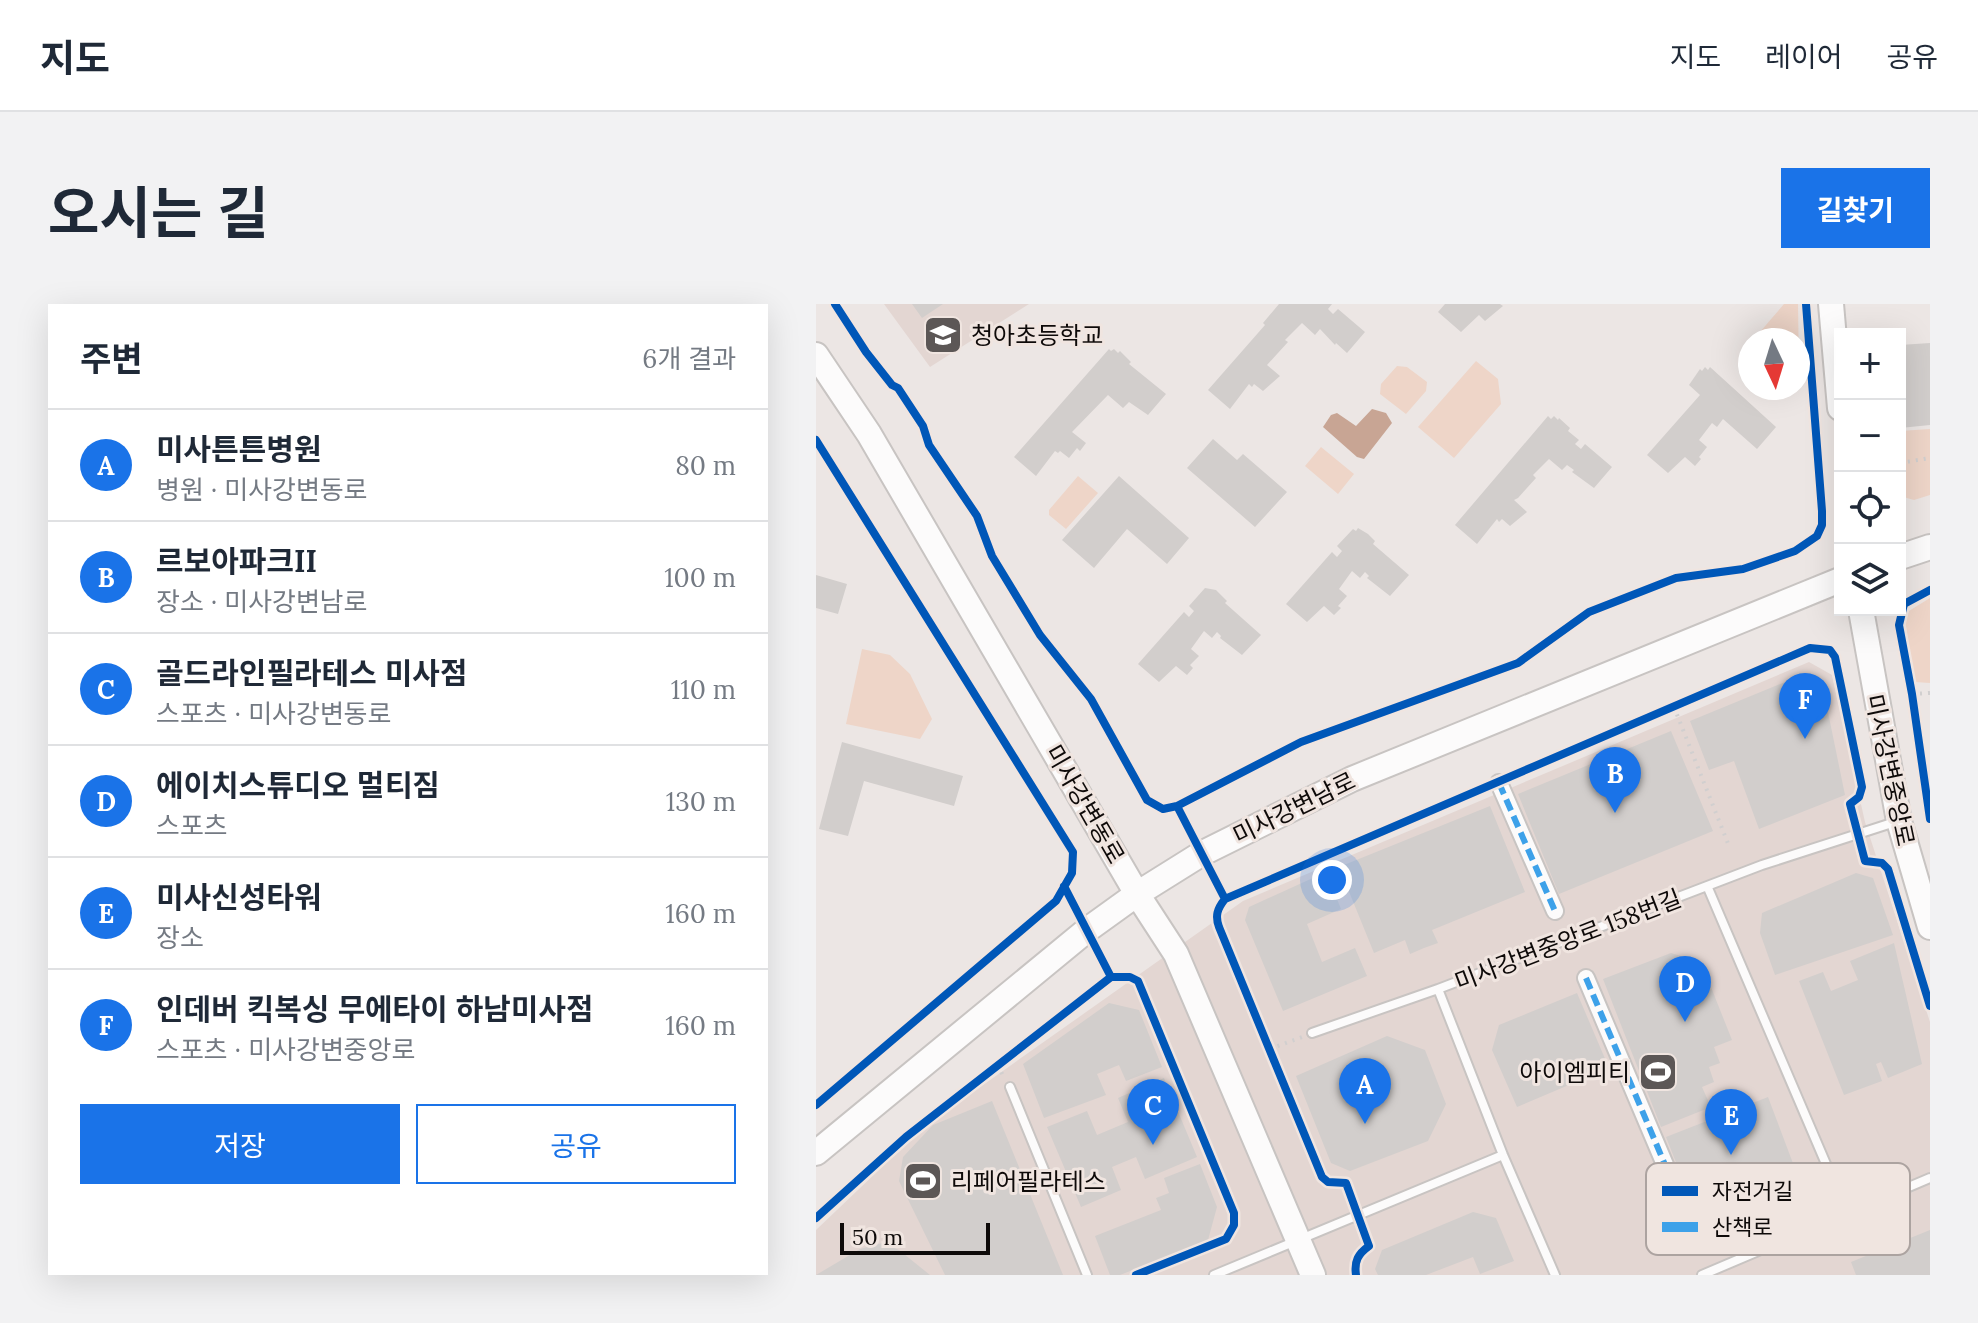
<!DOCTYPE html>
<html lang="ko">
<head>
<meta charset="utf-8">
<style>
  :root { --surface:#fff; --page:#f2f2f3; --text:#1f2937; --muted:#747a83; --line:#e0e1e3; --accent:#1a73e8 }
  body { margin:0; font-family:Lora,"Noto Sans KR",serif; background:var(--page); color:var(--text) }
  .controls { position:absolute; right:24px; top:24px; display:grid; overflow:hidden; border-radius:0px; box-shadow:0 8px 32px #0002 }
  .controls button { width:72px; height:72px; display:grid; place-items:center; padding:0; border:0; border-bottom:2px solid var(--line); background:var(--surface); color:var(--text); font:40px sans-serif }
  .compass { position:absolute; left:922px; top:24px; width:72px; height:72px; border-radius:50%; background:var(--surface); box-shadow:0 8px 32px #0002; rotate:176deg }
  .scale { position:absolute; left:24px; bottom:20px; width:150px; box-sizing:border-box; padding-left:8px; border:4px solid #0e0a09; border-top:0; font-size:22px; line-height:28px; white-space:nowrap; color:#0e0a09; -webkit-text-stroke:6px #f0e5e0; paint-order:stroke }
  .you { position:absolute; left:516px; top:576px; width:28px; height:28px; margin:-20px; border:6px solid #fff; border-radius:50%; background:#1a73e8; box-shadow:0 0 0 12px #1a73e833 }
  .badge { display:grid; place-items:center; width:52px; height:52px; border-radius:50%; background:var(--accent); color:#fff; font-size:26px; font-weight:700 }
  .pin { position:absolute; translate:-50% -66px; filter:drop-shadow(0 2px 4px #0008) }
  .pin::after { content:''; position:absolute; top:42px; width:28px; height:24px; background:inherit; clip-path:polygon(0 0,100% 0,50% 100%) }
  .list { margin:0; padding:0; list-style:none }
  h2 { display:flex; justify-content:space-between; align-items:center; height:104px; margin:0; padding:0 32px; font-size:34px }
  h2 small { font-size:26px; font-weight:400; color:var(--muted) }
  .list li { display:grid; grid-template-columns:52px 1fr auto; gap:24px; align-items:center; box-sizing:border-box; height:112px; padding:0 32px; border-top:2px solid var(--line) }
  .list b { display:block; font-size:30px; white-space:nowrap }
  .list p { margin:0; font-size:26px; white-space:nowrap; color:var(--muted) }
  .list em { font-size:26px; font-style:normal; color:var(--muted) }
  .actions { display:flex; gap:16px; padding:24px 32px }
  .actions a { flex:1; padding:18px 0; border:2px solid var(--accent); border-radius:0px; text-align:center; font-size:28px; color:var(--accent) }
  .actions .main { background:var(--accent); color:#fff }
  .icon { flex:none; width:44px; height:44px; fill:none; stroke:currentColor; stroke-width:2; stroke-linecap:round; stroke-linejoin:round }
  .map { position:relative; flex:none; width:1114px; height:971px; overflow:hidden; border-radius:0px }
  header { display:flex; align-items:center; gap:48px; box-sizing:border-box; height:112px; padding:0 40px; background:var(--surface); border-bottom:2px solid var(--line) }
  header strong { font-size:38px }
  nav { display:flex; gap:44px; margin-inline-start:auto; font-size:28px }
  .intro { display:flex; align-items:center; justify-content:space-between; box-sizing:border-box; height:192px; padding:0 48px }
  h1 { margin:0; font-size:56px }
  .button { padding:20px 36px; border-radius:0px; background:var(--accent); color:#fff; font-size:28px; font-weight:700 }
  main { display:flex; gap:48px; padding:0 48px }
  aside { flex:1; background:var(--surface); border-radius:0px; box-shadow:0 8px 32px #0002 }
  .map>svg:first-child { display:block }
  .built { fill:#e3d6d2 }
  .green { fill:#eed5c8 }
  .water { fill:#c8a594 }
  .building { fill:#d2cecc }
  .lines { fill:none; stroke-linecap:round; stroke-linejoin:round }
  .lane-casing { stroke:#c8c4c2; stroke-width:12 }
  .street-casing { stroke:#c8c4c2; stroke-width:20 }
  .secondary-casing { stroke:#c8c4c2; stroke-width:28 }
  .path { stroke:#d1cfcf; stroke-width:4; stroke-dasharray:2 6; stroke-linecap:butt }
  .lane { stroke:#fcfbfb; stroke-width:8 }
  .street { stroke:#fcfbfb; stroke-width:16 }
  .secondary { stroke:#fcfbfb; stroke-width:24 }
  .quiet { stroke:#3da1e9; stroke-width:6; stroke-dasharray:12 6; stroke-linecap:butt }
  .cycleway-casing { stroke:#f0e5e0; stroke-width:13 }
  .cycleway { stroke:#0057b8; stroke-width:8 }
  .labels { text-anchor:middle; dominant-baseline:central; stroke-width:6; stroke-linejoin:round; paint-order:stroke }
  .poi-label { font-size:24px; fill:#0e0a09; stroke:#f0e5e0; text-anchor:start }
  .street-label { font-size:24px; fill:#0e0a09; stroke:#f0e5e0 }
  .key { fill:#f0e5e0; stroke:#aca3a0; stroke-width:2 }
  .key-label { font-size:22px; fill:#0e0a09 }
</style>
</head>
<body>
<header>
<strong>지도</strong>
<nav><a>지도</a><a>레이어</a><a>공유</a></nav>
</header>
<div class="intro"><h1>오시는 길</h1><a class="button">길찾기</a></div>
<main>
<aside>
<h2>주변<small>6개 결과</small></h2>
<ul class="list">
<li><span class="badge">A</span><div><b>미사튼튼병원</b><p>병원 · 미사강변동로</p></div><em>80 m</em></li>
<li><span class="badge">B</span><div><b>르보아파크II</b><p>장소 · 미사강변남로</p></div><em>100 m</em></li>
<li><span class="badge">C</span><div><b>골드라인필라테스 미사점</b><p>스포츠 · 미사강변동로</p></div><em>110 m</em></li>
<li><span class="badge">D</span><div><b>에이치스튜디오 멀티짐</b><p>스포츠</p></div><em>130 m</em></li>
<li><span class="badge">E</span><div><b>미사신성타워</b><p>장소</p></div><em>160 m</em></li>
<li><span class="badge">F</span><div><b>인데버 킥복싱 무에타이 하남미사점</b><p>스포츠 · 미사강변중앙로</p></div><em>160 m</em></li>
</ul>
<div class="actions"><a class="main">저장</a><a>공유</a></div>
</aside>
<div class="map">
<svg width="1114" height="971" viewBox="0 0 1114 971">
  <rect width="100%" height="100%" fill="#ece6e4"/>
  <path class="built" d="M68 0H213L114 63Z
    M993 358 1016 371 1049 518 1114 718V971H0V926L109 822 427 597Z"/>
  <path class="green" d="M968 0H982L983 65 982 36H937Z
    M660 57 682 75 685 100 638 154 602 123Z
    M581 62 591 63 611 78 610 87 590 110 564 90 565 80Z
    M1114 125V191L1098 196 1084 192V127Z
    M505 143 538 170 522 190 489 162Z
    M262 172 282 189 250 225 233 211V206Z
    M1114 294V379L1099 378 1088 310Z
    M46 345 74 351 94 370 116 415 104 435 30 420Z"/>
  <path class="water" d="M556 105 570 109 576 119 548 155 541 153 507 123 515 111 521 109 540 122Z"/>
  <path class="building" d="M96 0H127L106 14Z
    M463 0H516L512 5 517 10 522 5 549 28 531 49 520 39 519 41 504 25 499 31 486 19 469 36 472 38 451 61 464 72 447 87 438 80 436 83 433 80 414 105 392 86 449 21 447 19Z
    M629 0H684L687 2 669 17 663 11 645 28 622 8Z
    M1114 39V121L1084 124V41Z
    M293 45 295 47 298 45 302 49 304 47 315 58 313 60 350 90 332 111 313 98 307 104 292 91 256 128 270 139 264 147 261 144 253 154 244 147 242 149 239 147 220 172 198 153Z
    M889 63 892 66 894 63 960 123 941 145 907 115 901 123 896 119 883 136 891 143 883 153 885 155 879 162 869 153 852 169 831 151 884 91 873 81 884 65 886 67Z
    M732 112 735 115 738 112 742 116 743 114 754 124 752 127 763 136 759 140 765 145 769 140 796 163 778 184 756 168 758 166 751 161 746 166 733 155 717 171 720 174 702 194 698 196 711 208 694 222 686 215 683 218 681 215 661 240 639 221Z
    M397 135 421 156 427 150 471 188 439 223 371 164Z
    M303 172 373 234 351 260 311 225 278 264 246 236Z
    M542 224 552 230 559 237 557 240 593 271 574 292 551 274 553 272 549 268 544 274 536 267 523 285 531 292 522 302 525 304 518 311 508 302 491 318 470 300 516 248 521 253 526 247 521 242 537 225 540 227Z
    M0 271 31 280 22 310 0 304Z
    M389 284 400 286 411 297 409 299 445 331 426 351 404 334 405 332 401 328 396 334 388 327 375 345 383 352 374 361 377 364 371 371 360 362 343 378 322 360 368 308 373 313 378 307 373 302Z
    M991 369 1006 379 1029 491 943 525 918 457 893 466 874 417Z
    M855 427 897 527 743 590 702 490Z
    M26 438 147 472 138 502 48 477 32 532 3 525Z
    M674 502 709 588 616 626 622 639 608 644 594 650 589 636 558 649 523 563Z
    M510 568 525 605 491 620 506 658 539 644 551 672 467 707 429 616 433 603Z
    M1040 569 1057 574 1077 631 959 671 944 629 946 609Z
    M1078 639 1106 760 1072 774 1065 758 1060 760 1066 777 1028 791 983 677 1007 668 1015 687 1042 676 1034 657Z
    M855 649 885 658 916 736 898 743 904 759 893 763 898 778 886 783 895 803 845 823 787 675Z
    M761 689 793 764 701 803 676 746 683 721Z
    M293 699 323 706 346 763 310 777 303 761 281 770 290 791 228 814 207 760Z
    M571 732 609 746 630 800 612 837 534 867 515 859 480 772Z
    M348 774 381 853 329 875 320 853 296 863 305 886 265 903 231 823 271 807 281 831 312 818 302 794Z
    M952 793 981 870 972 892 887 927 850 833Z
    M176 797 196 846 247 971H129L83 877 87 853 117 821Z
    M384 860 401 903 392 936 304 971H294L279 932 345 906 340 894 353 889 348 874Z
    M657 908 680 914 698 957 664 970 657 953 610 971H562L559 965 566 946Z
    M1114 926V971H1040L1035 958Z
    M66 939 83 946 114 971H0L44 945Z"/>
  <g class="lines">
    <g class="lane-casing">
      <path id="lane" d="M892 584 1031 909
        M496 729 622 685
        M194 783 271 971
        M398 971 687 851
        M739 971 687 851 622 685 946 561 1079 518
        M886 971 1114 874"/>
    </g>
    <g class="street-casing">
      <path id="street" d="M683 479 739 607
        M770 674 883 941"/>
    </g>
    <g class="secondary-casing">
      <path id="secondary" d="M1015 0 1024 104
        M0 51 53 130 321 590 360 650 497 971
        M1084 253 1114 243
        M1045 306 1083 517 1114 623
        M0 849 271 626 321 590 385 550 536 475 1024 276"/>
    </g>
    <path class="path" d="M1084 159 1114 154
      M1096 390 1114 389
      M858 403 913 542
      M454 745 486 733
      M182 761 188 774"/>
    <use href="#lane" class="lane"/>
    <use href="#street" class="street"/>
    <use href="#secondary" class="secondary"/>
    <path class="quiet" d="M683 479 739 607
      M770 674 883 941"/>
    <g class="cycleway-casing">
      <path id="cycleway" d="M19 0 50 48 76 81 82 84 107 122 113 141 161 212 176 252 224 331 275 395 331 496 347 505 361 502 485 438 702 359 773 308 860 274 927 265 979 247 1001 232 1006 221V207L990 0
        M0 136 257 548 256 569 240 597 0 801
        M1114 286 1088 300 1083 321 1096 390 1114 515
        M361 502 409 595
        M248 582 295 673
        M0 914 90 833 295 673H314L322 677 418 909V921L410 935 320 971
        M540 971C538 957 542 950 553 942L530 879 512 878 506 873 403 623C399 612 401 605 409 595L994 344 1014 346 1019 353 1046 483 1043 493 1034 500 1049 557 1066 559 1072 565 1114 702"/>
    </g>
    <use href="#cycleway" class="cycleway"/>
  </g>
  <defs>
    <g id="school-square" transform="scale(2)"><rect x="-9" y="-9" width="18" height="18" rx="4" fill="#5c5756" stroke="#f0e5e0"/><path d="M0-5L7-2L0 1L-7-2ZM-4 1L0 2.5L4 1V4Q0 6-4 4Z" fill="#fff"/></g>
    <g id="stadium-square" transform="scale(2)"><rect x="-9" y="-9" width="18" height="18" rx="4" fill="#5c5756" stroke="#f0e5e0"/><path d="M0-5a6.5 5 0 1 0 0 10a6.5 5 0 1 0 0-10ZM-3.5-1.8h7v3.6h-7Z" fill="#fff"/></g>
  </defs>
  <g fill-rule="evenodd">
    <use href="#school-square" x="127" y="31"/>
    <use href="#stadium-square" x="842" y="768"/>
    <use href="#stadium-square" x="107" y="877"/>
  </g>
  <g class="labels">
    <g class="poi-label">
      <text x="155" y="31">청아초등학교</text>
      <text x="814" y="768" text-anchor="end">아이엠피티</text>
      <text x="135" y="877">리페어필라테스</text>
    </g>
    <g class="street-label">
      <text transform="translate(1074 466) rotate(78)">미사강변중앙로</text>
      <text transform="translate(269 500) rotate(60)">미사강변동로</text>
      <text transform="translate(478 504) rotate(-26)">미사강변남로</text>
      <text transform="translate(752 636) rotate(-21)">미사강변중앙로 158번길</text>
    </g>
  </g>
  <rect x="830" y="859" width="264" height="92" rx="12" class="key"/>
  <rect x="846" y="882" width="36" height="10" fill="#0057b8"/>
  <rect x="846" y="918" width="36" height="10" fill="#3da1e9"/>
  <g class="key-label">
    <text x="896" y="895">자전거길</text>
    <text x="896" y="931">산책로</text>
  </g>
</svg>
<div class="controls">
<button>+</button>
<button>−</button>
<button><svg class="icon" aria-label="locate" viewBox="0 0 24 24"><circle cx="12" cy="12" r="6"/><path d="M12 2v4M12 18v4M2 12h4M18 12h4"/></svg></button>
<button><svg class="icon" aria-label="layers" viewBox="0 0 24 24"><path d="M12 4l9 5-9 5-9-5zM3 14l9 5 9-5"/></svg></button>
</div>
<svg class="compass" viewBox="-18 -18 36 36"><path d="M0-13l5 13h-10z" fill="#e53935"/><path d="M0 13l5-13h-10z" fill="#747a83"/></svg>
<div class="scale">50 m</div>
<div class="you"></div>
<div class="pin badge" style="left:549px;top:820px">A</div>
<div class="pin badge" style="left:799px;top:509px">B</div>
<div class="pin badge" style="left:337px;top:841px">C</div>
<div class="pin badge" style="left:869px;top:718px">D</div>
<div class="pin badge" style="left:915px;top:851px">E</div>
<div class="pin badge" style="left:989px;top:435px">F</div>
</div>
</main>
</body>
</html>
